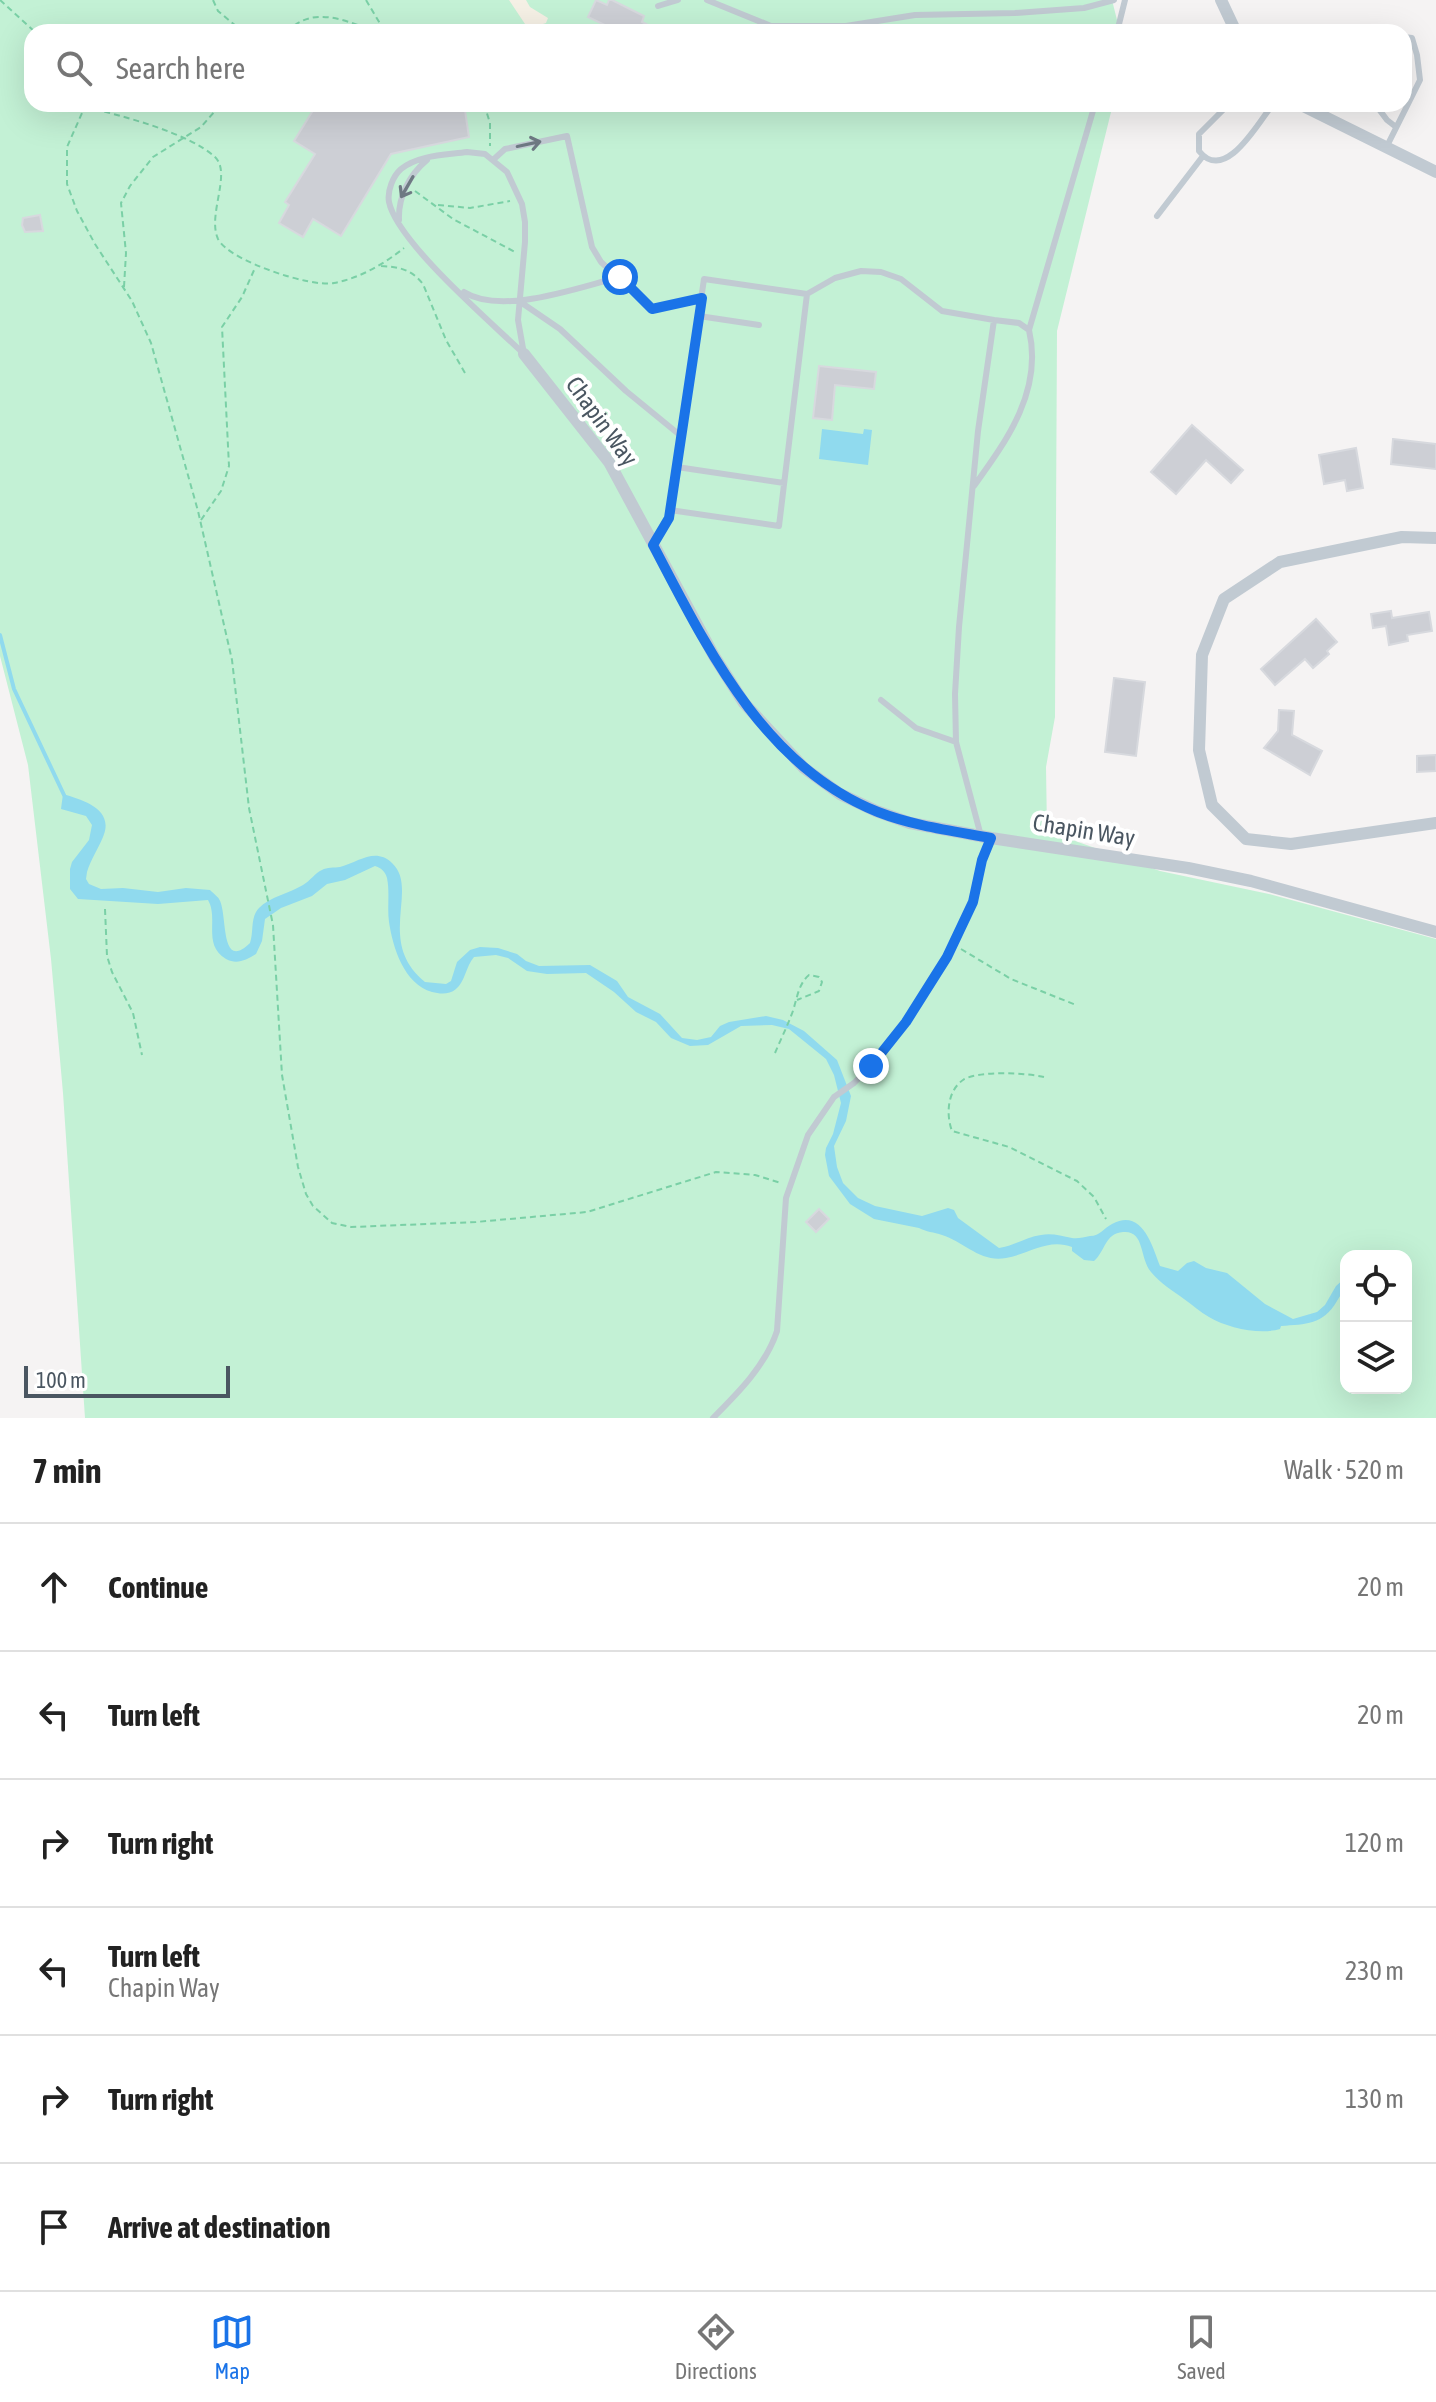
<!DOCTYPE html>
<html lang="en">
<head>
<meta charset="utf-8">
<style>
  :root { --surface:#fff; --page:#f6f6f6; --text:#222; --muted:#767676; --line:#e0e0e0; --accent:#1a73e8 }
  body { margin:0; font-family:"Asap Condensed",sans-serif; background:var(--page); color:var(--text) }
  .controls { position:absolute; right:24px; bottom:24px; display:grid; overflow:hidden; border-radius:16px; box-shadow:0 8px 32px #0002 }
  .controls button { width:72px; height:72px; display:grid; place-items:center; padding:0; border:0; border-bottom:2px solid var(--line); background:var(--surface); color:var(--text); font:40px sans-serif }
  .scale { position:absolute; left:24px; bottom:20px; width:206px; box-sizing:border-box; padding-left:8px; border:4px solid #4a5661; border-top:0; font-size:22px; line-height:28px; white-space:nowrap; color:#4a5661; -webkit-text-stroke:6px #fff; paint-order:stroke }
  .stop { position:absolute; width:24px; height:24px; margin:-18px; border:6px solid #1a73e8; border-radius:50%; background:#fff }
  .stop.end { background:#1a73e8; border-color:#fff; box-shadow:0 2px 8px #0008 }
  .list { margin:0; padding:0; list-style:none }
  h2 { display:flex; justify-content:space-between; align-items:center; height:104px; margin:0; padding:0 32px; font-size:34px }
  h2 small { font-size:26px; font-weight:400; color:var(--muted) }
  .list li { display:grid; grid-template-columns:52px 1fr auto; gap:24px; align-items:center; box-sizing:border-box; height:128px; padding:0 32px; border-top:2px solid var(--line) }
  .list b { display:block; font-size:30px; white-space:nowrap }
  .list p { margin:0; font-size:26px; white-space:nowrap; color:var(--muted) }
  .list em { font-size:26px; font-style:normal; color:var(--muted) }
  .icon { flex:none; width:44px; height:44px; fill:none; stroke:currentColor; stroke-width:2; stroke-linecap:round; stroke-linejoin:round }
  .map { position:relative; flex:none; width:1436px; height:1418px; overflow:hidden }
  .search { position:absolute; background:var(--surface); box-shadow:0 8px 32px #0002; left:24px; right:24px; top:24px; height:88px; display:flex; align-items:center; gap:20px; box-sizing:border-box; padding:0 28px; border-radius:24px; color:var(--muted); font-size:30px }
  .sheet { height:872px; background:var(--surface) }
  nav { display:flex; justify-content:space-around; align-items:center; box-sizing:border-box; height:112px; border-top:2px solid var(--line); background:var(--surface); font-size:22px; color:var(--muted) }
  nav a { display:grid; justify-items:center; gap:4px }
  nav .on { color:var(--accent) }
  .map>svg:first-child { display:block }
  .green { fill:#c3f1d5; fill-rule:evenodd }
  .sand { fill:#f5f0e5 }
  .water { fill:#90daee }
  .lines { fill:none; stroke-linecap:round; stroke-linejoin:round }
  .stream { stroke:#90daee; stroke-width:4 }
  .building { fill:#cdcfd5; stroke:#d7d9de; stroke-width:2 }
  .path { stroke:#7ad0a6; stroke-width:2; stroke-dasharray:6 4; stroke-linecap:butt }
  .lane { stroke:#c1cad2; stroke-width:6 }
  .street { stroke:#c1cad2; stroke-width:12 }
  .oneway { stroke:#6e7983 }
  .route { stroke:#1a73e8; stroke-width:10 }
  .labels { text-anchor:middle; dominant-baseline:central; stroke-width:8; stroke-linejoin:round; paint-order:stroke }
  .street-label { font-size:24px; fill:#4a5661; stroke:#fff }
</style>
</head>
<body>
<div class="map">
<svg width="1436" height="1418" viewBox="0 0 1436 1418">
  <rect width="100%" height="100%" fill="#f5f3f3"/>
  <path class="green" d="M0 0H1112L1120 32H32V104H1113L1057 331 1055 717 1046 767 1047 831 1160 871 1269 894 1436 939V1418H85L63 1093 51 959 28 765 0 656ZM1346 1256H1406V1388H1346Z"/>
  <path class="sand" d="M509 0H526L530 7 548 18 546 23 534 27 525 24Z"/>
  <path class="water" d="M822 429 863 434 864 429 872 430 868 465 819 459Z
    M63 794C83 800 115 809 103 837 98 849 91 859 87 872L86 879 89 884 101 889 123 888 158 892 186 888 210 890C211 891 219 898 219 899 228 912 219 973 250 943 254 932 250 917 259 908 269 897 290 893 303 885 310 881 315 873 322 870 327 867 334 868 340 867 359 862 375 847 392 863 420 889 375 941 425 982L446 984 451 981 457 962 470 950 480 947 498 948 517 954 526 961 539 966 590 965 617 981 628 997 660 1014 682 1038 697 1040 711 1037 720 1026 729 1022 766 1016 783 1020 804 1031 837 1060 851 1096 846 1121 834 1146 837 1167 843 1183 858 1198 875 1206 922 1216 948 1208 954 1210 958 1218 999 1248C1014 1246 1026 1237 1041 1235 1052 1233 1061 1236 1072 1238 1078 1239 1084 1237 1090 1236 1100 1236 1104 1228 1112 1224 1142 1208 1152 1245 1160 1266L1178 1271 1187 1263 1194 1261 1206 1268 1227 1273 1265 1304 1293 1319 1317 1312 1325 1305 1336 1286 1346 1277C1346 1289 1343 1291 1337 1301 1323 1325 1306 1324 1281 1326L1280 1329C1260 1335 1227 1328 1209 1317 1200 1312 1193 1305 1184 1299 1172 1290 1161 1284 1151 1272 1139 1257 1145 1230 1123 1232 1105 1233 1105 1252 1094 1261L1084 1260 1072 1251V1247C1048 1238 1029 1254 1006 1258 981 1263 964 1242 942 1235 934 1232 926 1232 919 1228L874 1219 850 1204 829 1176 825 1155 826 1148 833 1134 841 1103 834 1075 826 1059 789 1029 772 1025 741 1026 708 1045 690 1046 671 1038 656 1022 636 1012 614 992 586 973 547 974 527 971 508 958 496 955 474 957C466 966 465 982 456 989 449 995 440 994 432 992 404 984 393 948 389 922 387 908 390 892 387 878 385 871 381 868 375 866L345 880 327 884 312 896 281 908 265 919 262 941 256 954C246 960 237 965 226 959 202 944 219 919 208 900L158 904 78 899 70 889V869L72 862 89 840 92 825 86 816 61 809Z"/>
  <g class="lines">
    <path class="stream" d="M0 635 14 689 64 795"/>
  </g>
  <path class="building" d="M596 0 607 5 609 0H612L644 16 642 22 662 32H607L609 27 588 17Z
    M317 104H464L469 137 391 154 341 236 313 219 303 237 279 223 289 205 285 202 315 154 294 141Z
    M40 215 43 231 25 232 22 225 23 218Z
    M819 366 876 372 874 389 835 385 832 420 813 418Z
    M1192 425 1243 470 1231 483 1206 460 1176 494 1151 472Z
    M1393 439 1436 444V469L1391 464Z
    M1356 448 1363 488 1347 491 1345 480 1324 484 1319 455Z
    M1391 611 1392 618 1429 612 1432 631 1407 635 1408 641 1389 645 1386 626 1373 628 1371 614Z
    M1316 619 1337 642 1327 651 1329 654 1313 668 1305 659 1275 685 1261 669Z
    M1114 678 1145 682 1136 756 1105 752Z
    M1279 710 1294 711 1292 735 1322 751 1310 775 1264 748 1278 731Z
    M1436 755V771L1417 772V756Z
    M819 1209 829 1219 816 1232 806 1222Z"/>
  <g class="lines">
    <path class="path" d="M0 0 35 32
      M213 0 218 11 243 32
      M366 0 385 32
      M287 32C312 5 346 20 375 32
      M86 104 67 147V184L77 211 95 244 132 301 151 343 198 511 232 660 249 808 273 925 282 1075 298 1167 306 1194 313 1206 332 1223 351 1227 476 1222 587 1212 716 1172 755 1175 781 1183
      M484 104 490 123V146
      M85 107C120 115 189 133 215 157 232 173 207 215 218 239 229 261 312 288 334 283 360 278 384 264 404 248
      M415 191 453 219 515 252
      M438 205 470 208 510 201
      M381 266C399 267 411 269 423 284L446 340 465 373
      M124 287 126 253 121 203 130 186 153 157 201 127 221 104
      M201 520 221 491 229 466 222 327 242 297 255 268
      M105 909 107 956 112 972 133 1013 142 1055
      M961 949 1011 979 1076 1005
      M775 1053C780 1041 786 1029 791 1016 797 1002 797 985 809 975L819 977 822 982 819 991 797 1000
      M1044 1077C1027 1073 978 1070 963 1080 947 1091 946 1115 952 1131L1009 1147 1077 1181 1094 1197 1106 1219"/>
    <path class="lane" d="M707 0 771 26H846L915 15 1015 13 1084 8 1114 0
      M658 6 678 0
      M1117 32 1125 0
      M1229 104 1199 134V151C1225 184 1258 123 1273 104
      M1375 104 1387 120 1396 127
      M1386 148 1420 80 1417 55 1412 38 1404 37
      M467 152 485 154 507 172 522 204 525 222V242L518 320 524 354C492 323 397 242 389 202 387 191 393 176 401 169 418 155 446 155 467 152Z
      M494 159 505 149 567 136 592 247 601 262 652 309 702 298
      M1157 216 1203 156
      M399 220C398 197 409 175 427 160
      M464 292C502 316 579 287 620 277
      M519 301 560 329 626 391 681 436
      M699 316 759 325
      M1029 330 1095 104
      M677 467 784 483
      M974 486C1008 439 1043 390 1029 330L1019 323 994 320 978 431 959 627 955 694 956 742 981 836
      M670 510 779 526 807 294
      M653 545 669 518 704 279 807 294 835 278 861 271 881 272 901 279 942 311 994 320
      M881 700 916 728 956 742
      M713 1418C738 1393 766 1365 777 1331L786 1198 808 1135 834 1097 854 1083 871 1066 906 1022 947 957 973 902 982 860 991 838"/>
    <path class="street" d="M1221 0 1236 32
      M1299 104 1436 172
      M524 354 609 462 714 656 744 703 804 768 840 794 876 811 910 823 991 838 1188 868 1251 881 1436 932
      M1436 538 1402 537 1280 562 1224 599 1202 655 1199 750 1212 805 1246 839 1291 844 1436 823"/>
  </g>
  <defs><path id="oneway-shaft" d="M-6 0H5M1.5-3L5.5 0L1.5 3" fill="none" stroke-width="1.6" stroke-linecap="round" stroke-linejoin="round" transform="scale(2)"/></defs>
  <g class="oneway">
    <use href="#oneway-shaft" transform="translate(529 144) rotate(-12)"/>
    <use href="#oneway-shaft" transform="translate(407 187) rotate(120)"/>
  </g>
  <g class="lines">
    <path class="route" d="M620 277 652 309 702 298 669 518 653 545C707 648 764 767 878 812 914 826 953 831 991 838L982 860 973 902 947 957 906 1022 871 1066"/>
  </g>
  <g class="labels">
    <g class="street-label">
      <text transform="translate(602 421) rotate(54)">Chapin Way</text>
      <text transform="translate(1084 830) rotate(9)">Chapin Way</text>
    </g>
  </g>
</svg>
<div class="controls">
<button><svg class="icon" aria-label="locate" viewBox="0 0 24 24"><circle cx="12" cy="12" r="6"/><path d="M12 2v4M12 18v4M2 12h4M18 12h4"/></svg></button>
<button><svg class="icon" aria-label="layers" viewBox="0 0 24 24"><path d="M12 4l9 5-9 5-9-5zM3 14l9 5 9-5"/></svg></button>
</div>
<div class="scale">100 m</div>
<div class="stop" style="left:620px;top:277px"></div>
<div class="stop end" style="left:871px;top:1066px"></div>
<div class="search"><svg class="icon" aria-label="search" viewBox="0 0 24 24"><circle cx="10" cy="10" r="6"/><path d="M15 15l6 6"/></svg>Search here</div>
</div>
<section class="sheet">
<h2>7 min<small>Walk · 520 m</small></h2>
<ul class="list">
<li><svg class="icon" aria-label="ahead" viewBox="0 0 24 24"><path d="M12 20V5M6 11l6-6 6 6"/></svg><div><b>Continue</b></div><em>20 m</em></li>
<li><svg class="icon" aria-label="left" viewBox="0 0 24 24"><path d="M17 20v-9H6M10 6l-5 5 5 5"/></svg><div><b>Turn left</b></div><em>20 m</em></li>
<li><svg class="icon" aria-label="right" viewBox="0 0 24 24"><path d="M7 20v-9h11M14 6l5 5-5 5"/></svg><div><b>Turn right</b></div><em>120 m</em></li>
<li><svg class="icon" aria-label="left" viewBox="0 0 24 24"><path d="M17 20v-9H6M10 6l-5 5 5 5"/></svg><div><b>Turn left</b><p>Chapin Way</p></div><em>230 m</em></li>
<li><svg class="icon" aria-label="right" viewBox="0 0 24 24"><path d="M7 20v-9h11M14 6l5 5-5 5"/></svg><div><b>Turn right</b></div><em>130 m</em></li>
<li><svg class="icon" aria-label="arrive" viewBox="0 0 24 24"><path d="M6 21V4h12l-3 4 3 4H6"/></svg><div><b>Arrive at destination</b></div></li>
</ul>
</section>
<nav>
<a class="on"><svg class="icon" aria-label="map" viewBox="0 0 24 24"><path d="M3 6l6-2 6 2 6-2v14l-6 2-6-2-6 2zM9 4v14M15 6v14"/></svg>Map</a>
<a><svg class="icon" aria-label="directions" viewBox="0 0 24 24"><path d="M12 3l9 9-9 9-9-9zM9 14v-3h6M13 9l2 2-2 2"/></svg>Directions</a>
<a><svg class="icon" aria-label="saved" viewBox="0 0 24 24"><path d="M7 4h10v16l-5-4-5 4z"/></svg>Saved</a>
</nav>
</body>
</html>
